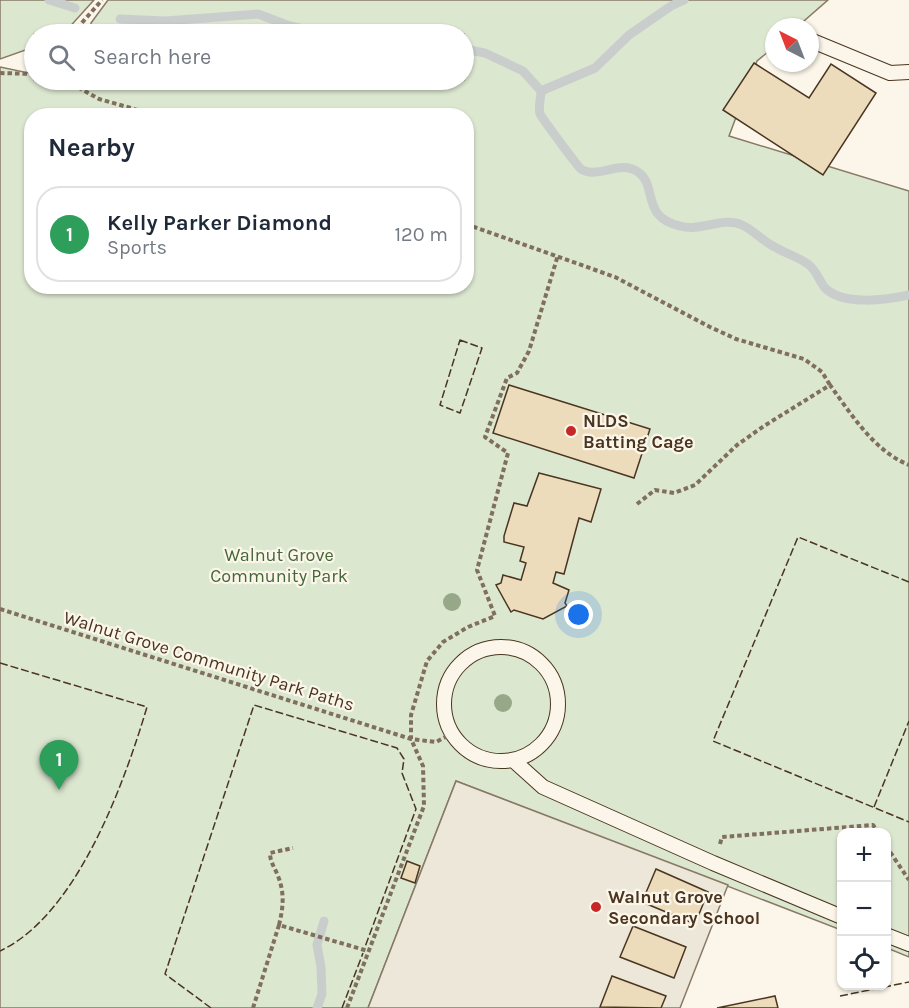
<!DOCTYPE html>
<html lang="en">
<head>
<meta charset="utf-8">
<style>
  :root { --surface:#fff; --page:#f6f6f7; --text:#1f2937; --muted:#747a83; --line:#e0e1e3; --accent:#7c3aed }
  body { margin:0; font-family:Karla,sans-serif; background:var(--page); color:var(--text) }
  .controls { position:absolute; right:18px; bottom:18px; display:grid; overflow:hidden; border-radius:12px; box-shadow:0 2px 4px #0004 }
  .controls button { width:54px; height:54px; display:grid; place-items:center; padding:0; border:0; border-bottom:2px solid var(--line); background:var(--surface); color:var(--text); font:30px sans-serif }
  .compass { position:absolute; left:765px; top:18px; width:54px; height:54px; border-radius:50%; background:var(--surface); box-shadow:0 2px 4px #0004; rotate:318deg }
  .you { position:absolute; left:579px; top:615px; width:21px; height:21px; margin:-15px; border:4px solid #fff; border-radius:50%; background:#1a73e8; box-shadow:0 0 0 9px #1a73e833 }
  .badge { display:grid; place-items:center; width:39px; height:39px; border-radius:50%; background:var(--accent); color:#fff; font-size:20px; font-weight:700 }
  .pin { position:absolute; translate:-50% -50px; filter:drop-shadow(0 2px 3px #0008) }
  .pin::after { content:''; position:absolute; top:32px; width:21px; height:18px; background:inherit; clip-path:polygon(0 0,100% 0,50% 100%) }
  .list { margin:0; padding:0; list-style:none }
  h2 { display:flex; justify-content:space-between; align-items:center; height:78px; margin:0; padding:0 24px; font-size:26px }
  h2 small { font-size:20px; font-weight:400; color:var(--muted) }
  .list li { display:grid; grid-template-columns:39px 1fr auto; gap:18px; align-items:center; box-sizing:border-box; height:96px; margin:0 12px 12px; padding:0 12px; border:2px solid var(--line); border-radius:24px }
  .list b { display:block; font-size:22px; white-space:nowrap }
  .list p { margin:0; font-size:20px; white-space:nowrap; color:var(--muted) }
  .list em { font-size:20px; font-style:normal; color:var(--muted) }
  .icon { flex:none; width:33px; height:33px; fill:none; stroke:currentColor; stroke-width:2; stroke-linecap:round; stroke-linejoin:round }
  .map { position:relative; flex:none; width:909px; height:1008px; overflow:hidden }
  .search { position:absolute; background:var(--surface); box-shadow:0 2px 4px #0004; left:24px; top:24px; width:450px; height:66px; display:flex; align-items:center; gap:15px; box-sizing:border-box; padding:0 21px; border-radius:33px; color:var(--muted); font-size:22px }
  .panel { position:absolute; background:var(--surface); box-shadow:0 2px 4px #0004; left:24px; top:108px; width:450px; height:186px; border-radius:24px }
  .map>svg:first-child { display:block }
  .green { fill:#dce7d0; stroke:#887966; stroke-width:1.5; fill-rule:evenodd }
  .parking { fill:#ede7d9; stroke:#887966; stroke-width:1.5 }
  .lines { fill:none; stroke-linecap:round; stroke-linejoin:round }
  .stream { stroke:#c9cecd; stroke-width:9 }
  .building { fill:#ecdcbc; stroke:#4a3520; stroke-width:1.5 }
  .service-casing { stroke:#4a3520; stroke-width:16 }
  .path { stroke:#7f6f5c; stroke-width:4; stroke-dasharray:4.5 3; stroke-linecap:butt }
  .service { stroke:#fbf6e9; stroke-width:14 }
  .fence { stroke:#4a3520; stroke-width:1.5; stroke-dasharray:8 3; stroke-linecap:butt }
  .tree { fill:#96a887 }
  .poi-dot { fill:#c62828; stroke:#fbf6e9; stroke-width:2 }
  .labels { text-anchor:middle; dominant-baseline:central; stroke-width:4.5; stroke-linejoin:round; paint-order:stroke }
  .poi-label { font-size:18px; font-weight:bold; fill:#4a3520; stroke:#fbf6e9; text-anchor:start }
  .park-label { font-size:18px; fill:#436837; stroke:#fbf6e9 }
  .street-label { font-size:18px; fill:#4a3520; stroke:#fbf6e9 }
</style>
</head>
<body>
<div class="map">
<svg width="909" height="1008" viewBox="0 0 909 1008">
  <rect width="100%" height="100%" fill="#fbf6e9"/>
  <path class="green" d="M0 0H94L66 31 60 34H34V47L0 59Z
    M108 0H828L797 27H774V47L757 61 729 136 909 191V957L887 948 886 832H842L841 930 456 781 368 1008H0V67L34 74V80H59L103 89 101 80H464V34H92L91 23ZM32 116H466V286H32Z"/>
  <path class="parking" d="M456 781 728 885 680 1008H368Z"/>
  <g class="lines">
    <path class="stream" d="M49 0 75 8
      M120 19 165 21 258 14 290 26 325 34
      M361 34H405
      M464 49 485 53 523 71 541 91C541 97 538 108 540 114 542 118 578 167 581 169 583 171 586 171 589 172 606 174 622 161 638 172 658 185 640 217 680 226 701 232 723 216 742 225 753 230 762 240 773 246 784 253 799 257 809 265 817 271 819 281 825 288 843 306 887 300 909 295
      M541 91 595 68 629 35 671 6 684 0
      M317 1008 322 994 321 967 317 945 324 921"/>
  </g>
  <path class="building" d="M754 63 809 98 831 64 876 93 823 175 723 110Z
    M509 385 650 429 634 478 493 433Z
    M539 473 601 489 591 522 579 518 564 574 556 572 553 583 569 590 565 603 567 606 543 619 514 610 511 612 496 585 501 583 503 575 521 580 526 563 520 561 524 547 504 542V536L514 503 527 506Z
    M407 861 420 866 415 883 401 878Z
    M656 869 708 892 695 924 642 902Z
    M633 926 686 947 674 978 620 957Z
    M612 976 666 996 661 1008 600 1007Z
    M775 996 778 1008H717Z"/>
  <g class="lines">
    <g class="service-casing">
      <path id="service" d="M810 40 890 73 909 72
        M444 704a57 57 0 1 1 114 0a57 57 0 1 1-114 0Z
        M513 760 543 787 713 863 842 917
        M886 935 909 944"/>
    </g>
    <path class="path" d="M72 34 102 0
      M0 73 34 74
      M65 80 99 99 159 116
      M466 224 615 277 710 327 736 339 804 359 822 372 830 385
      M637 504 655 490 674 493 695 485 737 445 764 426 830 385C851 414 874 451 909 465
      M0 609 411 739 436 742 451 734
      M720 844 722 837 873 825 878 832
      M886 846 909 880
      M279 925C283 908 285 894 278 876 275 868 270 862 270 853L293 848
      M253 1008 279 925 368 951
      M347 1008 424 806 423 766 411 739V715L427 661 443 642 468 627 495 616 477 570 508 453 485 437 507 378 517 373 529 351 558 255"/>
    <use href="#service" class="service"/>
    <path class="fence" d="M460 340 482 348 460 413 440 405Z
      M909 582 798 537 713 741 909 822
      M0 663 147 707C124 784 77 915 0 951
      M874 807 909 721
      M840 996 909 982
      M211 1008 165 974 254 705 397 748 404 759 402 773 416 809 365 947
      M342 1008 363 953"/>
  </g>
  <g class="tree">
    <circle cx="452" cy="602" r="9"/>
    <circle cx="503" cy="703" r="9"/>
  </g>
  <g class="poi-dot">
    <circle cx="571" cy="431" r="6"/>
    <circle cx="596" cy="907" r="6"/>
  </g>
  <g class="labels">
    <g class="poi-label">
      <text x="583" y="421">NLDS<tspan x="583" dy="21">Batting Cage</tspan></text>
      <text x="608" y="897">Walnut Grove<tspan x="608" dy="21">Secondary School</tspan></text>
    </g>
    <g class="park-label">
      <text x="279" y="555">Walnut Grove<tspan x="279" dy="21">Community Park</tspan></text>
    </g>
    <g class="street-label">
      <text transform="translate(209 661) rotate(17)">Walnut Grove Community Park Paths</text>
    </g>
  </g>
</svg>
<div class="controls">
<button>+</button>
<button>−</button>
<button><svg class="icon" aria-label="locate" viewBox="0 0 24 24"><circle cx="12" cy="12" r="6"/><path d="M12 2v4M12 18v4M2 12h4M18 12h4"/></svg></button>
</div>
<svg class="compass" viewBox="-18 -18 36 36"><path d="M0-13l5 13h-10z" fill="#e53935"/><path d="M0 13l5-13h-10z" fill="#747a83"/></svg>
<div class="you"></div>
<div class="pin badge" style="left:59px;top:790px;background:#2e9e5b">1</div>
<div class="search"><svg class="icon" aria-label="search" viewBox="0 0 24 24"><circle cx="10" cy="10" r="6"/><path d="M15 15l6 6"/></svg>Search here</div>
<section class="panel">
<h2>Nearby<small></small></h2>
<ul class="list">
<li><span class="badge" style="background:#2e9e5b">1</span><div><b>Kelly Parker Diamond</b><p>Sports</p></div><em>120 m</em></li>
</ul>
</section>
</div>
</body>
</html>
